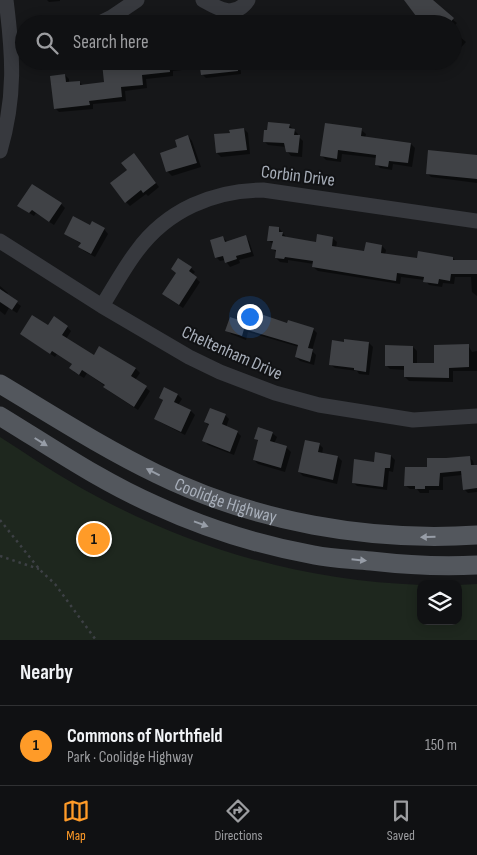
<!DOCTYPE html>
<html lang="en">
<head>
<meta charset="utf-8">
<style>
  :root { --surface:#101113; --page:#191a1c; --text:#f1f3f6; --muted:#9c9da0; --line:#303133; --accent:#ff9b28 }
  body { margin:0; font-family:"Sofia Sans Condensed",sans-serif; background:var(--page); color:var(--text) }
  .controls { position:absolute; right:15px; bottom:15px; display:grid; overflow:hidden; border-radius:10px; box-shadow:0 2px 12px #0003 }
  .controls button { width:45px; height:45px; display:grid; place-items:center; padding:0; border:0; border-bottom:1px solid var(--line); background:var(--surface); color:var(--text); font:25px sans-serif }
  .you { position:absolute; left:249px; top:316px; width:18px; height:18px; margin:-12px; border:4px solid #fff; border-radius:50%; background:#1a73e8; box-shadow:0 0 0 8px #1a73e833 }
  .badge { display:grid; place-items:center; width:32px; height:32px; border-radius:50%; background:var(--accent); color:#111; font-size:16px; font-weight:700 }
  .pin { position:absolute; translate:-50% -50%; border:2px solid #fff; box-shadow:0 1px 5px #0006 }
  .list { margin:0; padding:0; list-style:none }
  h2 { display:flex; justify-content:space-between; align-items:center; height:65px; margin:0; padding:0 20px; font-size:21px }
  h2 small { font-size:16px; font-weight:400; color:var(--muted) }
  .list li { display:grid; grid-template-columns:32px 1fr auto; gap:15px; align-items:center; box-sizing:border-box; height:80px; padding:0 20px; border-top:1px solid var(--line) }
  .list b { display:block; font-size:19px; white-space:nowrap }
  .list p { margin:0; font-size:16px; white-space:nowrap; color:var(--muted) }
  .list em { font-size:16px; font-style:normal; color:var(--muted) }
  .icon { flex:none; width:28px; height:28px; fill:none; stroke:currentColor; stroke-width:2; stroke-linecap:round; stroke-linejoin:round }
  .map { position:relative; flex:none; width:477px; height:640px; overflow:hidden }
  .search { position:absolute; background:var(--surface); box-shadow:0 2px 12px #0003; left:15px; right:15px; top:15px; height:55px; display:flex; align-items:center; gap:12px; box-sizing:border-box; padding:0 18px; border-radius:28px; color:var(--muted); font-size:19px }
  .sheet { height:145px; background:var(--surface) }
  nav { display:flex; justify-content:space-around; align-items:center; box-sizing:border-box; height:70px; border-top:1px solid var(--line); background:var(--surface); font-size:14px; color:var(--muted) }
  nav a { display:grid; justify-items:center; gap:2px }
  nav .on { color:var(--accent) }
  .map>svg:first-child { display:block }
  .green { fill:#1e271e }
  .shadow { fill:#0007 }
  .building { fill:#404246 }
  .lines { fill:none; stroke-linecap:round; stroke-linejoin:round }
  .path { stroke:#3d4045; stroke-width:2.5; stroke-dasharray:2.5 4; stroke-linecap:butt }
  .minor { stroke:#37393e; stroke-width:15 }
  .major { stroke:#53575d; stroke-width:19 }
  .oneway { fill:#979da7 }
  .labels { text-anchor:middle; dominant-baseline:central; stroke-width:4; stroke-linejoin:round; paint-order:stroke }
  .street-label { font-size:18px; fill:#a8afba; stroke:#111214 }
</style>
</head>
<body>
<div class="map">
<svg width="477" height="640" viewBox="0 0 477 640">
  <rect width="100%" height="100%" fill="#161719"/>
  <path class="green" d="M0 437C31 457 62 478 94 495 195 550 306 581 421 585V621H458V585L477 584V640H0Z"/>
  <path class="shadow" d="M47 0H60V1L49 2Z
    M405 0H428L457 23 453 27V24H419L422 21Z
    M453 31 466 42 453 56Z
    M135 61H244L240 62 241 74 206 78 202 74 201 68 173 71V76L146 79 147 88 125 91 126 101 93 104V109L59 112 55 108 65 75 69 79V83L79 82 84 86 106 84Z
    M277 61H284L280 65Z
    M289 125 298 134V136L303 141 302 157 291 156 287 151 286 147 268 145 264 141Z
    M244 129 248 133 250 154 221 157 217 153 231 134Z
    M361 130 366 134 365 138 411 144 415 148 412 167 393 164 392 170 380 168 376 164 377 158 342 154 341 162 326 160 322 156Z
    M188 136 192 141 201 167 172 176 167 171 178 148Z
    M476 148 477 183 431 177 427 173 476 156Z
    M138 159 159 187 148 196 146 194 130 206 126 202 128 171Z
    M61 204 65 208 54 225 36 213 34 216 23 209Z
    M90 227 104 229 108 234 95 257 84 251 80 247 81 244 65 233Z
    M279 228 286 237 317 243 332 238 337 242 336 248 365 252 382 246 386 250 385 255 418 260 453 258 456 261H477V296L472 292 471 277H455L454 284 443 283 442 287 429 285 425 280 401 277 400 284 318 271 313 267 314 264 288 260V263L280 262 276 258 277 253 273 249V244L268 240Z
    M245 237 249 241 254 256 239 260 240 263 230 267 225 260 220 261 216 257 223 238 228 242Z
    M191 268 195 272 192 275 200 282 183 308 168 298 177 274Z
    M0 286 8 293 6 295 21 306 17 313 9 308 5 315 0 311Z
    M243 323 287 325 313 329 317 333 312 351 316 355 314 365 300 361 296 357 299 347 248 332 246 340 231 334 227 330Z
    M48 327H67L71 331 66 339 94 357 121 360 136 369 140 373 135 380 150 391 138 410 109 391 105 387V386L87 373 84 378 74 372 73 364 57 354 55 357 21 334Z
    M369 343 373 347 369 375 359 374 357 371 335 368 330 364Z
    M468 345 472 352 477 351V371H453V382L409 381 405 377 406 370 390 369 386 365 413 347 417 351V364L436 365Z
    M165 389 178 395 182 399 178 405 191 411 195 415 185 435 160 422 156 418 164 401 160 398Z
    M225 415 229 419 226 427 237 432 241 436 234 455 208 445 204 440 209 426 205 422Z
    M272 433 277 437 274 444 286 447 291 452 285 472 258 464 254 460 259 442 256 439Z
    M319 444 323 448 322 454 338 457 342 461 337 484 303 476 299 472Z
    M391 456 395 460 393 472 389 471 387 490 357 486 353 482 375 463Z
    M469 457 473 461 474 466H477V492L468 493 464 489 462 475 443 477V490H429V493H420L417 489H410L405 485 428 468Z"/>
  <path class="building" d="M404 0H433L454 18 449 24H422Z
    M116 61H169L170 72 142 75 143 85 121 87 122 97 89 101 90 105 54 109 50 76 65 74 66 82 80 81V85L104 82 102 63Z
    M199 61H237L238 71 201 75Z
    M268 122 290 124 289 128 295 129 294 135H300L298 153 286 152 284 143 263 142 264 130H267Z
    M325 123 362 128 361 136 411 143 408 163 389 161 388 167 375 165 376 155 338 150 337 159 320 156Z
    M244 128 247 150 216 153 214 134 230 133 229 130Z
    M188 135 197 163 166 172 160 153 177 147 175 140Z
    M428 150 477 155V179L426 174Z
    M134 153 156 183 143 193 141 190 125 203 110 183 127 170 121 163Z
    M32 184 62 203 49 222 32 210 29 213 17 206Z
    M73 216 90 225 92 221 105 228 91 254 78 247 81 243 64 234Z
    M269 226 279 227V232H283L282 236 316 242 317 234 333 237 332 246 364 251 366 242 382 245 381 253 417 258 418 251 453 257V260H477V274H451L450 281 439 279 438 284 423 282 424 277 397 273 396 281 312 267 313 261 285 257 284 259 275 258 276 250 271 249 273 241H267Z
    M246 235 251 252 236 256 237 259 225 263 223 256 215 258 210 240 223 236 225 242Z
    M178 258 192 267 189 271 197 277 179 305 162 294 176 273 171 269Z
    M0 289 18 301 12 310 0 302Z
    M246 309 287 323 288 320 314 328 308 348 313 349 310 362 295 357 298 345 244 329 242 336 225 331 230 317 242 321Z
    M32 315 48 325 54 316 68 326 62 335 94 355 99 346 136 368 131 376 147 386 134 407 103 387 105 385 82 370 79 375 69 368 72 364 52 351 50 354 20 334Z
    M344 339 369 342 366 372 354 370V368L329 365 332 340 344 342Z
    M469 344V367L449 368V378L404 377V366H385V345L413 346V363H434V345Z
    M164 387 178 394 174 402 191 410 181 432 154 419 163 400 159 398Z
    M210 408 226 414 222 424 238 431 230 452 202 441 209 424 204 422Z
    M258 427 273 432 270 441 287 446 281 468 253 460 258 440 254 439Z
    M305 440 320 443 318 452 338 456 333 480 298 472Z
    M375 452 391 455 390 468H385L383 487 352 483 354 459 374 462Z
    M470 456 471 465H477V488L463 490 461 471 440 473 439 486H425V489H415V486H404L405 467H427V458H446Z"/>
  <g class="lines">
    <path class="path" d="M0 520 40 570 55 584 96 640
      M0 556 39 569"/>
    <path class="minor" d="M203 0C219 9 235 19 248 0
      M98 24 112 17 137 0
      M0 151C16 96 13 55 6 0
      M0 241 102 306 189 357 220 372 275 393 319 405 413 420 477 416
      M102 306C114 287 124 268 137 251 167 210 214 190 263 190L477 221"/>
    <g class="major">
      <path id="s1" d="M0 384C52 415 103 448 157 474 255 522 369 542 477 535"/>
      <path d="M0 416C51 447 100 481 155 505 205 528 259 545 314 555 333 559 352 559 371 561 406 565 441 567 477 565"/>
    </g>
  </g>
  <defs><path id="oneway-solid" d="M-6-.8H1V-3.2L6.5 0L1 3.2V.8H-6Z" transform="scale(1.25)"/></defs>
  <g class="oneway">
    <use href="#oneway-solid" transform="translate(41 442) rotate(32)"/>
    <use href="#oneway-solid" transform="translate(153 472) rotate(-153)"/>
    <use href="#oneway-solid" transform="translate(201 524) rotate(20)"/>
    <use href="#oneway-solid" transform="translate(428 537) rotate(179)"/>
    <use href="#oneway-solid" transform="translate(359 560) rotate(6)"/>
  </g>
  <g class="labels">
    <g class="street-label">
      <text transform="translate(298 176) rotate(7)">Corbin Drive</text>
      <text transform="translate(232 353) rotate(24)">Cheltenham Drive</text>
      <text stroke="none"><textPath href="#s1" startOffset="255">Coolidge Highway</textPath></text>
    </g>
  </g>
</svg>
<div class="controls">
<button><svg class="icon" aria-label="layers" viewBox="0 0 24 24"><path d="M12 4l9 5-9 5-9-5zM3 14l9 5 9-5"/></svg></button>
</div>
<div class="you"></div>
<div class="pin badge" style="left:94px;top:539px">1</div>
<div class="search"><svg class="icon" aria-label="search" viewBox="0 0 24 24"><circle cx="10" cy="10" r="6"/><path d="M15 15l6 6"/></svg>Search here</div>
</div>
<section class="sheet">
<h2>Nearby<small></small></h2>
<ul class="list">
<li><span class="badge">1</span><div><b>Commons of Northfield</b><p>Park · Coolidge Highway</p></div><em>150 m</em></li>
</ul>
</section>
<nav>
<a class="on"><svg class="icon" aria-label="map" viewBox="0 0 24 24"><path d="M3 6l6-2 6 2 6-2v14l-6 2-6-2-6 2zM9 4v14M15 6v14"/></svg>Map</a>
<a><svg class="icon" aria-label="directions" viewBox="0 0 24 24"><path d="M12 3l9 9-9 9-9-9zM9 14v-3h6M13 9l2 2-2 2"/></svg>Directions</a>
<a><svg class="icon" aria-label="saved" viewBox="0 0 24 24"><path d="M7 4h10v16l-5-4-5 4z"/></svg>Saved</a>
</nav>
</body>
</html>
